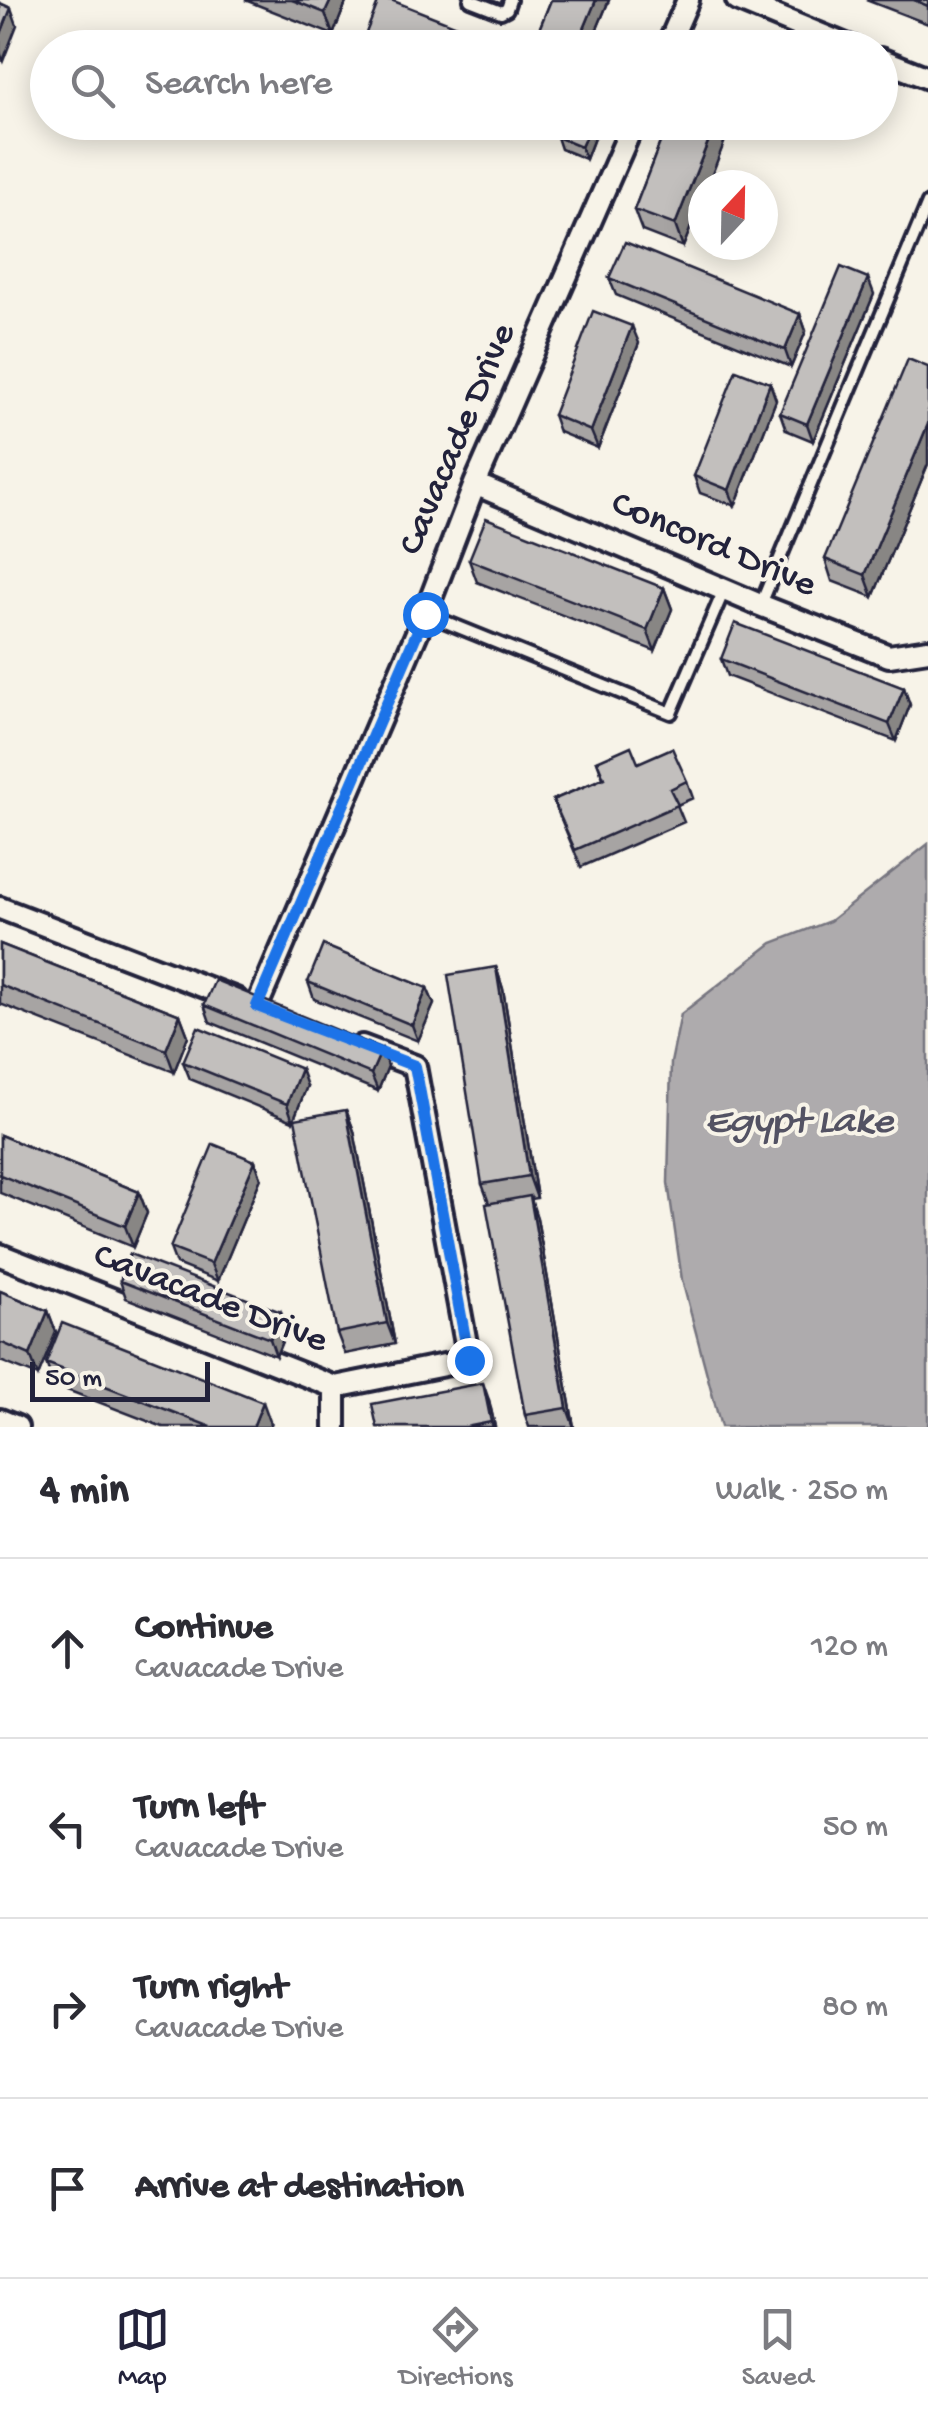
<!DOCTYPE html>
<html lang="en">
<head>
<meta charset="utf-8">
<style>
  :root { --surface:#fff; --page:#f7f7f7; --text:#2b2b33; --muted:#7c7c81; --line:#e1e1e2; --accent:#22223b }
  body { margin:0; font-family:"Gochi Hand",sans-serif; background:var(--page); color:var(--text) }
  .compass { position:absolute; left:688px; top:170px; width:90px; height:90px; border-radius:50%; background:var(--surface); box-shadow:0 5px 25px #0003; rotate:22deg }
  .scale { position:absolute; left:30px; bottom:25px; width:180px; box-sizing:border-box; padding-left:10px; border:5px solid #22223b; border-top:0; font-size:28px; line-height:35px; white-space:nowrap; color:#22223b; -webkit-text-stroke:8px #f7f3e8; paint-order:stroke }
  .stop { position:absolute; width:30px; height:30px; margin:-22px; border:8px solid #1a73e8; border-radius:50%; background:#fff }
  .stop.end { background:#1a73e8; border-color:#fff; box-shadow:0 2px 10px #0008 }
  .list { margin:0; padding:0; list-style:none }
  h2 { display:flex; justify-content:space-between; align-items:center; height:130px; margin:0; padding:0 40px; font-size:42px }
  h2 small { font-size:32px; font-weight:400; color:var(--muted) }
  .list li { display:grid; grid-template-columns:65px 1fr auto; gap:30px; align-items:center; box-sizing:border-box; height:180px; padding:0 40px; border-top:2px solid var(--line) }
  .list b { display:block; font-size:38px; white-space:nowrap }
  .list p { margin:0; font-size:32px; white-space:nowrap; color:var(--muted) }
  .list em { font-size:32px; font-style:normal; color:var(--muted) }
  .icon { flex:none; width:55px; height:55px; fill:none; stroke:currentColor; stroke-width:2; stroke-linecap:round; stroke-linejoin:round }
  .map { position:relative; flex:none; width:928px; height:1427px; overflow:hidden }
  .search { position:absolute; background:var(--surface); box-shadow:0 5px 25px #0003; left:30px; right:30px; top:30px; height:110px; display:flex; align-items:center; gap:25px; box-sizing:border-box; padding:0 35px; border-radius:55px; color:var(--muted); font-size:38px }
  .sheet { height:850px; background:var(--surface) }
  nav { display:flex; justify-content:space-around; align-items:center; box-sizing:border-box; height:140px; border-top:2px solid var(--line); background:var(--surface); font-size:28px; color:var(--muted) }
  nav a { display:grid; justify-items:center; gap:5px }
  nav .on { color:var(--accent) }
  .map>svg:first-child { display:block }
  .water { fill:#aeabad; stroke:#76747f; stroke-width:2.5 }
  .lines { fill:none; stroke-linecap:round; stroke-linejoin:round }
  .lane-casing { stroke:#22223b; stroke-width:18 }
  .street-casing { stroke:#22223b; stroke-width:28 }
  .lane { stroke:#f7f3e8; stroke-width:10 }
  .street { stroke:#f7f3e8; stroke-width:20 }
  .wall { fill:#a7a4a3; stroke:#22223b; stroke-width:2.5 }
  .shaded-wall { fill:#888684; stroke:#22223b; stroke-width:2.5 }
  .building { fill:#c2bfbd; stroke:#22223b; stroke-width:2.5 }
  .route { stroke:#1a73e8; stroke-width:12 }
  .labels { text-anchor:middle; dominant-baseline:central; stroke-width:8; stroke-linejoin:round; paint-order:stroke }
  .street-label { font-size:38px; fill:#22223b; stroke:#f7f3e8 }
  .water-label { font-size:40px; font-style:italic; fill:#535263; stroke:#f7f3e8 }
</style>
</head>
<body>
<div class="map">
<svg width="928" height="1427" viewBox="0 0 928 1427">
  <rect width="100%" height="100%" fill="#f7f3e8"/>
  <filter id="ink" filterUnits="userSpaceOnUse"><feTurbulence type="fractalNoise" baseFrequency=".01" numOctaves="2"/><feDisplacementMap in="SourceGraphic" scale="20" xChannelSelector="R" yChannelSelector="G"/><feConvolveMatrix kernelMatrix="1 2 1 2 8 2 1 2 1" color-interpolation-filters="sRGB"/></filter>
  <g filter="url(#ink)">
    <path class="water" d="M928 844V1427H721L682 1280 668 1183 671 1063 681 1014 772 943 830 921Z"/>
    <g class="lines">
      <g class="lane-casing">
        <path id="lane" d="M470 0 501 12 507 9 510 0
          M761 604 928 203
          M426 614 671 713 724 590"/>
      </g>
      <g class="street-casing">
        <path id="street" d="M737 0 853 48
          M667 48 688 0
          M880 59 928 78
          M475 484 760 605 889 656 928 650
          M0 908 236 999
          M257 1006 425 614 475 484 634 122
          M0 1255 335 1387 469 1360 415 1066 362 1046
          M0 1420 17 1427
          M335 1427V1387"/>
      </g>
      <use href="#lane" class="lane"/>
      <use href="#street" class="street"/>
    </g>
    <path class="wall" d="M245 0H347L333 35Z
      M551 0H609L589 48H543L538 32Z
      M866 0H928V24Z
      M364 38 513 48H368Z
      M534 122H556L553 130Z
      M563 122H600L586 159 561 149 557 137Z
      M668 122H732L683 247 642 231 634 210Z
      M609 278 800 314 806 331 791 367 616 295Z
      M874 294 813 441 786 430 780 413Z
      M639 343 598 448 559 432 553 415Z
      M928 367V464L873 597 832 581 825 559Z
      M770 383 776 400 735 506 700 493 694 476Z
      M469 560 664 588 672 609 655 651 477 582Z
      M721 659 904 688 910 705 896 741 727 676Z
      M597 761 638 763 687 781 693 798 677 805 684 822 581 867 553 800 603 778Z
      M0 944 180 1015 188 1036 174 1072 0 1004Z
      M496 967 503 989 537 1198 530 1199 537 1218 574 1427H529L525 1415 489 1203 482 1184Z
      M308 982 427 988 434 1004 418 1041 314 999Z
      M204 1005 388 1066 378 1091 210 1022Z
      M183 1062 307 1086 293 1121 190 1079Z
      M346 1110 354 1131 395 1344 345 1354 337 1333Z
      M0 1135 139 1192 147 1213 133 1247 0 1193Z
      M255 1161 261 1178 218 1281 176 1264 170 1248Z
      M120 1281 281 1312 287 1329 276 1356 126 1298Z
      M0 1291 48 1311 56 1332 38 1376 0 1361Z
      M46 1363 271 1424 269 1427H163L54 1385Z
      M489 1400 495 1427H377Z"/>
    <path class="shaded-wall" d="M331 0H347L333 35 325 13Z
      M596 0H609L589 48H576Z
      M11 8 17 25 3 61 0 52V36Z
      M592 122H600L586 159 581 147Z
      M716 122H732L708 185H703V197L683 247 675 225Z
      M868 278 874 294 813 441 807 424Z
      M800 314 806 331 791 367 785 350Z
      M632 326 639 343 598 448 591 431Z
      M770 383 776 400 735 506 729 490Z
      M928 424V464L873 597 865 575Z
      M664 588 672 609 655 651 647 630Z
      M904 688 910 705 896 741 889 724Z
      M496 967 503 989 537 1198 529 1176Z
      M427 988 434 1004 418 1041 412 1025Z
      M180 1015 188 1036 174 1072 166 1050Z
      M382 1049 388 1066 378 1091 371 1074Z
      M301 1069 307 1086 293 1121 287 1104Z
      M346 1110 354 1131 395 1344 387 1323Z
      M255 1161 261 1178 218 1281 211 1264Z
      M139 1192 147 1213 133 1247 125 1226Z
      M530 1196 537 1218 574 1427 567 1408Z
      M48 1311 56 1332 38 1376 30 1355Z
      M281 1312 287 1329 276 1356 270 1339Z
      M483 1383 489 1400 495 1427H493L491 1422Z
      M263 1402 271 1424 269 1427H253Z"/>
    <path class="building" d="M292 0H331L325 13Z
      M379 0H391L513 48H390L364 38Z
      M551 0H596L576 48 538 32Z
      M914 0H928V6Z
      M0 3 11 8 0 36Z
      M703 33 741 48H697Z
      M563 122H592L581 147 557 137Z
      M668 122H716L675 225 634 210Z
      M625 242 800 314 785 350 609 278Z
      M841 267 868 278 807 424 780 413Z
      M593 311 632 326 591 431 553 415Z
      M908 359 928 367V424L865 575 825 559Z
      M736 370 770 383 729 490 694 476Z
      M486 518 664 588 647 630 469 560Z
      M735 623 904 688 889 724 721 659Z
      M631 746 638 763 672 748 687 781 670 789 678 805 575 850 553 800 604 778 597 761Z
      M0 944 180 1015 166 1050 0 985Z
      M323 945 427 988 412 1025 308 982Z
      M496 967 529 1176 482 1184 448 975Z
      M215 980 382 1049 371 1074 204 1005Z
      M198 1027 301 1069 287 1104 183 1062Z
      M346 1110 387 1323 337 1333 295 1119Z
      M0 1135 139 1192 125 1226 0 1175Z
      M213 1144 255 1161 211 1264 170 1248Z
      M530 1196 567 1408 525 1415 486 1204Z
      M130 1254 281 1312 270 1339 120 1281Z
      M0 1291 48 1311 30 1355 0 1342Z
      M62 1323 263 1402 253 1427H211L46 1363Z
      M483 1383 491 1422 466 1427H377L372 1404Z"/>
  </g>
  <g class="lines" filter="url(#ink)">
    <path class="route" d="M425 614 257 1006 415 1066 469 1360"/>
  </g>
  <g class="labels">
    <g class="street-label">
      <text transform="translate(459 440) rotate(-67)">Cavacade Drive</text>
      <text transform="translate(713 546) rotate(23)">Concord Drive</text>
      <text transform="translate(210 1300) rotate(21)">Cavacade Drive</text>
    </g>
    <g class="water-label">
      <text x="799" y="1123">Egypt Lake</text>
    </g>
  </g>
</svg>
<svg class="compass" viewBox="-18 -18 36 36"><path d="M0-13l5 13h-10z" fill="#e53935"/><path d="M0 13l5-13h-10z" fill="#7c7c81"/></svg>
<div class="scale">50 m</div>
<div class="stop" style="left:425px;top:614px"></div>
<div class="stop end" style="left:469px;top:1360px"></div>
<div class="search"><svg class="icon" aria-label="search" viewBox="0 0 24 24"><circle cx="10" cy="10" r="6"/><path d="M15 15l6 6"/></svg>Search here</div>
</div>
<section class="sheet">
<h2>4 min<small>Walk · 250 m</small></h2>
<ul class="list">
<li><svg class="icon" aria-label="ahead" viewBox="0 0 24 24"><path d="M12 20V5M6 11l6-6 6 6"/></svg><div><b>Continue</b><p>Cavacade Drive</p></div><em>120 m</em></li>
<li><svg class="icon" aria-label="left" viewBox="0 0 24 24"><path d="M17 20v-9H6M10 6l-5 5 5 5"/></svg><div><b>Turn left</b><p>Cavacade Drive</p></div><em>50 m</em></li>
<li><svg class="icon" aria-label="right" viewBox="0 0 24 24"><path d="M7 20v-9h11M14 6l5 5-5 5"/></svg><div><b>Turn right</b><p>Cavacade Drive</p></div><em>80 m</em></li>
<li><svg class="icon" aria-label="arrive" viewBox="0 0 24 24"><path d="M6 21V4h12l-3 4 3 4H6"/></svg><div><b>Arrive at destination</b></div></li>
</ul>
</section>
<nav>
<a class="on"><svg class="icon" aria-label="map" viewBox="0 0 24 24"><path d="M3 6l6-2 6 2 6-2v14l-6 2-6-2-6 2zM9 4v14M15 6v14"/></svg>Map</a>
<a><svg class="icon" aria-label="directions" viewBox="0 0 24 24"><path d="M12 3l9 9-9 9-9-9zM9 14v-3h6M13 9l2 2-2 2"/></svg>Directions</a>
<a><svg class="icon" aria-label="saved" viewBox="0 0 24 24"><path d="M7 4h10v16l-5-4-5 4z"/></svg>Saved</a>
</nav>
</body>
</html>
